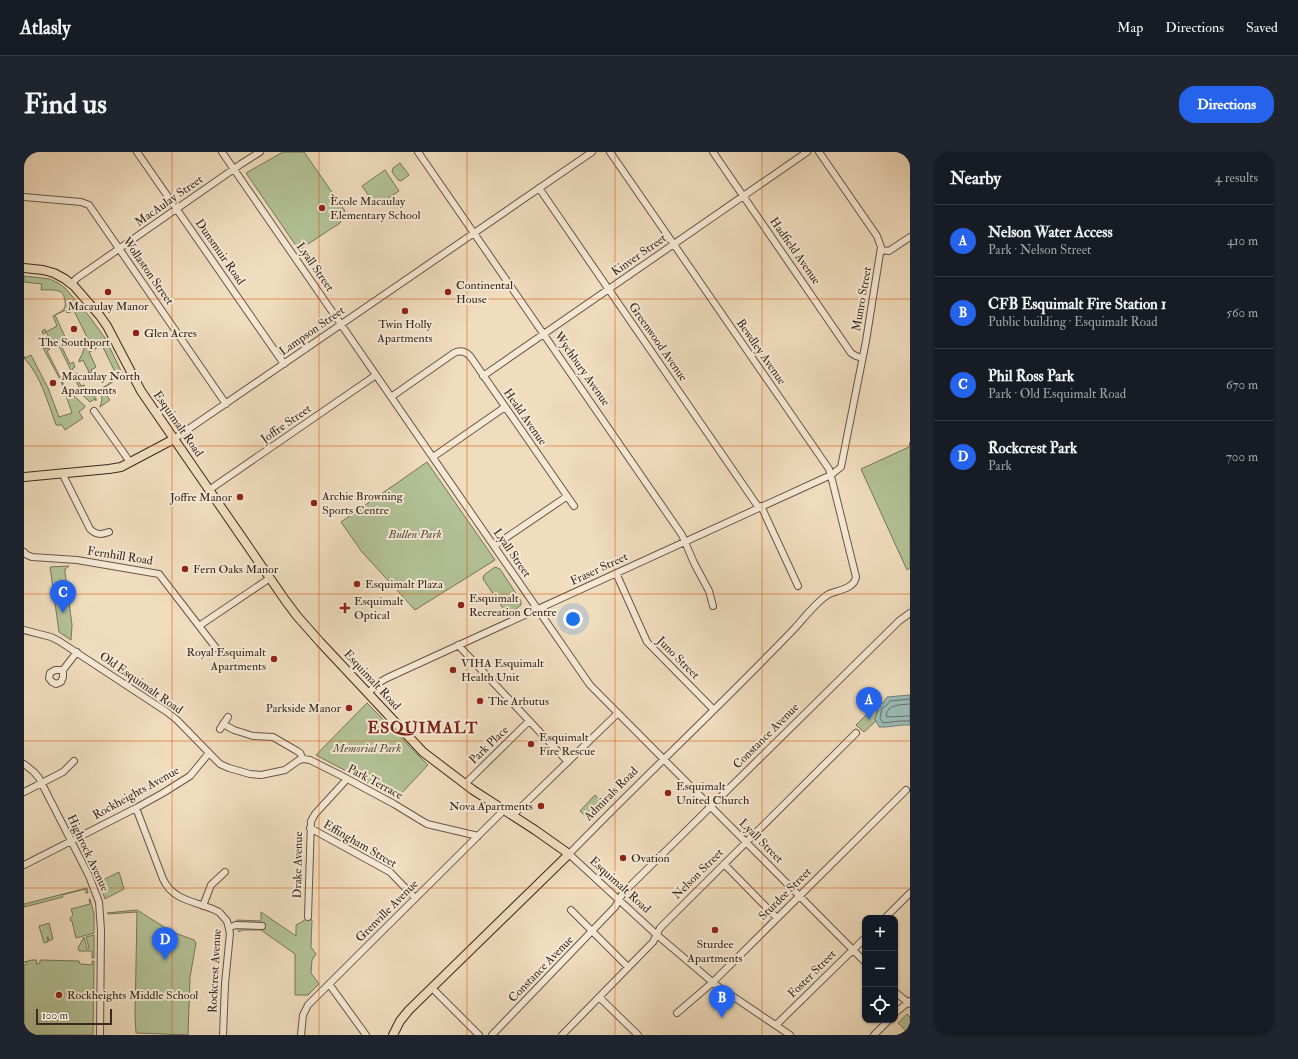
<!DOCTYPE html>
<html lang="en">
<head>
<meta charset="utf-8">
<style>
  :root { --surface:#171b24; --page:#20242c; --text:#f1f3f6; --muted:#9ea1a6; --line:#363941; --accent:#2563eb }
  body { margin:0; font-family:"IM FELL Double Pica",serif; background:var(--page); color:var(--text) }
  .controls { position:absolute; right:12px; bottom:12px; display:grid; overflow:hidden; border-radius:8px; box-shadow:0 1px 3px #0004 }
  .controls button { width:36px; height:36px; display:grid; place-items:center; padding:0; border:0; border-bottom:1px solid var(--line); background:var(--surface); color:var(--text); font:20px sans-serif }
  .scale { position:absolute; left:12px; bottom:10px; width:76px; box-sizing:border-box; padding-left:4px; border:2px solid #3a2920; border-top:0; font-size:11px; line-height:14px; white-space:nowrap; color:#3a2920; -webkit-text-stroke:3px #f5e9d5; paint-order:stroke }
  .you { position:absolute; left:549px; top:467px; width:14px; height:14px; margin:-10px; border:3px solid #fff; border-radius:50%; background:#1a73e8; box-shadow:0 0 0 6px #1a73e833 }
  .badge { display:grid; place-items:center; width:26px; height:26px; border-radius:50%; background:var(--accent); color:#fff; font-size:13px; font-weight:700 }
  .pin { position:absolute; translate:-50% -33px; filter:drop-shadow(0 1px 2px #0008) }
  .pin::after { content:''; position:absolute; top:21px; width:14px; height:12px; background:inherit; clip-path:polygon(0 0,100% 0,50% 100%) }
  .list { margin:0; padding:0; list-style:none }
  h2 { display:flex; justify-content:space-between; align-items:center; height:52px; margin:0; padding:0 16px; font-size:17px }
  h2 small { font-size:13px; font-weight:400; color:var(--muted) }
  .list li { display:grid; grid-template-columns:26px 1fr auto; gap:12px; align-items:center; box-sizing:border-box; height:72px; padding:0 16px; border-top:1px solid var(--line) }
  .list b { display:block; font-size:15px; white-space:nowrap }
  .list p { margin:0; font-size:13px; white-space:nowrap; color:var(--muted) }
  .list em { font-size:13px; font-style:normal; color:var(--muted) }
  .icon { flex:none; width:22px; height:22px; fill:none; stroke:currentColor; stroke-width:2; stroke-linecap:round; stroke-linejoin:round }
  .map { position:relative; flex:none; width:886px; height:883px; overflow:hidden; border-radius:16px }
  header { display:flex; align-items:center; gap:24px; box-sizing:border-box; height:56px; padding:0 20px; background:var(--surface); border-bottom:1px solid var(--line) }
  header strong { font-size:19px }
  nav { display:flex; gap:22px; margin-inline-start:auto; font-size:14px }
  .intro { display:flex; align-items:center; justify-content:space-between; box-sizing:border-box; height:96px; padding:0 24px }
  h1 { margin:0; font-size:28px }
  .button { padding:10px 18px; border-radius:16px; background:var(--accent); color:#fff; font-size:14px; font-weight:700 }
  main { display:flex; gap:24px; padding:0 24px }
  aside { flex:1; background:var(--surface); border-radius:16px; box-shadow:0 1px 3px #0004 }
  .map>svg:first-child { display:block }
  .green { fill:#b3c297; stroke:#76765c }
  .water { fill:#9bbbb7; stroke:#74817b }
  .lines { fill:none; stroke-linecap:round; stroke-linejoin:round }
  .shore { stroke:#6a726c; stroke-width:1 }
  .minor-casing { stroke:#685648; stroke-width:8 }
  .major-casing { stroke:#3a2920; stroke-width:10 }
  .minor { stroke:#f5e9d5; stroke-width:6 }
  .major { stroke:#f0ddbe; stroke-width:8 }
  .grid { fill:none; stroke:#d7540e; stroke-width:1; stroke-opacity:0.55 }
  .poi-dot { fill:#8f2418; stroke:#f5e9d5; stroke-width:1.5 }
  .labels { text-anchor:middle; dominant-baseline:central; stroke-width:4; stroke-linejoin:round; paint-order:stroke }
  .street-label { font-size:12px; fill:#3a2920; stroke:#f5e9d5 }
  .poi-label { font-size:12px; fill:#3a2920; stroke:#f5e9d5; text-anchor:start }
  .park-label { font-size:12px; font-style:italic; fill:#584f3e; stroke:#f5e9d5 }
  .district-label { font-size:16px; font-weight:bold; letter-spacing:1px; fill:#7a1f14; stroke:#f5e9d5 }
</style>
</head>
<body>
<header>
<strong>Atlasly</strong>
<nav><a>Map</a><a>Directions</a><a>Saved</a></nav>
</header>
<div class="intro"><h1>Find us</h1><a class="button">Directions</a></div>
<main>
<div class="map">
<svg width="886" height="883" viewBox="0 0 886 883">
  <rect width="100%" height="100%" fill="#f0ddbe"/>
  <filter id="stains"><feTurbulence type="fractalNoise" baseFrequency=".005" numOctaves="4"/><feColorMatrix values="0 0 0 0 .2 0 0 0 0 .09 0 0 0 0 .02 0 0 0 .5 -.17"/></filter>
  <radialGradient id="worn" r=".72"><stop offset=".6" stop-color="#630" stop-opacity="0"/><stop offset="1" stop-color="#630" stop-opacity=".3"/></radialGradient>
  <path class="green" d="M259 0H280L321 59 316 71 275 98 222 21Z
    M376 11 385 23 377 29 374 28 368 20 369 16Z
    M361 18 375 39 352 54 338 34Z
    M0 124 26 127 34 131 41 136 65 164 81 186 99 223 78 237 86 248 76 255 78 248 77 237 78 236C83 233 89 231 88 224L92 222 78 193 72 195V197L65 200 72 215 67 218 68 220 62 223 65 220 59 208 55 210V208C58 203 61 197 60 192L65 189 50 159 43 161 42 158 31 163 43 189 37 193 46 212 49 210 51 215 48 217 51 222 53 221 55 224 53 226 57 234 60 233 64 239 72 246V249L71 247 66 250 53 238 52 237 55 235 34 192 31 193 29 191H23L27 189 22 180 19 182 18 179 21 177 22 180 33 174 29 164C36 160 43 158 41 149 40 145 40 142 37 140 32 137 23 138 17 138L18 132 0 130Z
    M19 196 26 197 23 199 45 243 48 242 61 254 60 256 55 260 59 266 41 278 38 273H32C24 251 17 224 0 206V204L1 206 7 203 24 236 35 265 48 261 37 229Z
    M886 290V416L883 418 837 317 885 295Z
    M403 310 471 408 391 458 338 400 317 370Z
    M45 414 41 417V420L48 473 47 488 35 480 26 415Z
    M471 415 476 417 497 449V453C492 457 486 463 481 459L459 427 460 423Z
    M343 551 396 605 404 613 373 646 292 603Z
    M850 555 854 558 851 567 852 569 840 580 832 573Z
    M571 643 582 654 567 669 556 659Z
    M95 720 100 737 81 747 75 730Z
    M63 736 64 741H62L61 737 38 743 39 745 0 755V752Z
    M65 747H66L70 762V781L52 786 48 769H47L46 766 49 763 47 757 66 752Z
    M113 758 148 780 170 788 172 791 166 825 164 883 112 881 111 865 113 760 84 762 83 761Z
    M237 760 272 784V773L281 768 284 765 288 768 287 795 292 802 288 808 287 821 295 832 284 843H271V802L237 778H218L215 780 212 773 213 768 237 769Z
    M25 771 29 787 25 789 24 785H23L24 790 20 791 15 774Z
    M70 783V806H68V799H55L54 796 60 785 63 797 65 796 62 785Z
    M8 808H13L12 809 13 812 16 811V808L55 809 56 812 68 813V809H70L69 883H0V813L3 812 2 810H0Z
    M883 862 886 865V883L874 871Z"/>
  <path class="water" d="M886 543V573C876 572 865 576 855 575L851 567 854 558 847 553 849 550 854 552 859 551 863 545Z"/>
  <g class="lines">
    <path class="shore" d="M886 547 866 549 862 554 858 556 856 566 859 571 876 569H886
      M886 552C876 553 864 552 862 563L863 565 886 564"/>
    <g class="minor-casing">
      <path id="minor" d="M113 0 260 212
        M198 0 559 523 566 533 841 810
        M394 0 658 383 670 411 685 439 689 454
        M586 0 805 317 808 328 832 425C830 437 814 438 805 442 794 448 779 467 771 476 697 553 619 626 545 702L633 783 692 833 766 883
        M689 0 827 201 832 204 838 206
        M515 36 735 356
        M0 45 57 50 65 53 202 252
        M857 98 865 99 886 85
        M47 132 53 126 217 12 236 0
        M459 224 783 0
        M367 245 430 201C436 198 441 199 446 204L550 354
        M70 259 106 310
        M150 287 568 0
        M409 305 481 255
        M38 321 66 377C72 383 77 383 85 380
        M185 338 352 223
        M737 354 774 434
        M470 394 542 345
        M0 400 3 403 8 405 53 408 135 422 192 496
        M592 421 623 490 689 557
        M175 474 246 426
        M0 478 27 485 35 489 143 560 153 568 192 608 196 612 205 616 226 622 237 623 261 618 275 608 279 607
        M434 493 544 610
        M39 518V525L37 530 32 532 28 530 25 526 26 521 31 518H39L53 500
        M344 541 356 530 363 526 807 323 817 315 842 189 857 95 853 84 795 0
        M199 572 210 578 229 584 249 585 273 599 276 601 279 607
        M196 577 204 565
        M279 607 286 608 318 624 370 652 403 672 454 684
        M0 612 10 620 15 626 65 724 75 750 77 778 76 883
        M441 632 505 569
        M0 640 39 620 50 609
        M112 656 139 727C150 751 175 749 195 760L203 769 206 781 201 832 199 883
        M489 663 594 561
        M286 676 366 720 391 746
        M700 712 753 766
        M0 713 112 656 139 641 166 624 185 601
        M179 754 187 733 201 720
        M547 758 604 815
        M284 765 287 669 291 662 323 627
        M861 766 886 741
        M206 775 212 773 238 774
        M305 832 342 883
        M408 836 455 883
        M871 840 886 852
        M575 845 614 883
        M653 861 689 830 882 638
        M871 861 886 849
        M752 873 841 786
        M277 883 279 863 284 853 480 658
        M468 883 591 755 599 741 875 469 886 461
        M538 883 629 790 636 776 832 581
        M850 883 865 868"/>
    </g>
    <g class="major-casing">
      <path id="major" d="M0 116 19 118 30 121 41 127 50 134 76 164 83 174 117 239 261 448 273 464 296 490 399 600 449 638 511 678 545 702 385 858 376 869 369 883
        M0 325 85 317 97 315 150 287"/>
    </g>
    <use href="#minor" class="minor"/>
    <use href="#major" class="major"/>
  </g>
  <path class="grid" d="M148 0V883M295 0V883M443 0V883M591 0V883M738 0V883M0 147H886M0 294H886M0 442H886M0 589H886M0 736H886"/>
  <g class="poi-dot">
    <circle cx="298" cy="56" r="4"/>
    <circle cx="84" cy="140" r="4"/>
    <circle cx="424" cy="140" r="4"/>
    <circle cx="381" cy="159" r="4"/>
    <circle cx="50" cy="177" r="4"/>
    <circle cx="112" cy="181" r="4"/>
    <circle cx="29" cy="231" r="4"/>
    <circle cx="216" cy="345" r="4"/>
    <circle cx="290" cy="351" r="4"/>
    <circle cx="161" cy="417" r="4"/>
    <circle cx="333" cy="432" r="4"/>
    <circle cx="437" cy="453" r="4"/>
    <path d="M319 450h4v4h4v4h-4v4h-4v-4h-4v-4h4z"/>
    <circle cx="250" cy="507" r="4"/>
    <circle cx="429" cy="518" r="4"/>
    <circle cx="456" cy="549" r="4"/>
    <circle cx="325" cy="556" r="4"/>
    <circle cx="507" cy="592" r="4"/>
    <circle cx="644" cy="641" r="4"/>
    <circle cx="517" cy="654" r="4"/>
    <circle cx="599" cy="706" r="4"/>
    <circle cx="691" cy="778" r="4"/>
    <circle cx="35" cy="843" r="4"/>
  </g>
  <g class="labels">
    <g class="street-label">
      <text transform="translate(145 49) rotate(-35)">MacAulay Street</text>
      <text transform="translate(771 99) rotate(55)">Hadfield Avenue</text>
      <text transform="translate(196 100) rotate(55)">Dunsmuir Road</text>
      <text transform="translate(615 103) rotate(-35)">Kinver Street</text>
      <text transform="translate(291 115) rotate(55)">Lyall Street</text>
      <text transform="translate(124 119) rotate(55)">Wollaston Street</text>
      <text transform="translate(838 147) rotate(-80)">Munro Street</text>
      <text transform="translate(288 179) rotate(-35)">Lampson Street</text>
      <text transform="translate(634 190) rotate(55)">Greenwood Avenue</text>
      <text transform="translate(737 200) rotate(55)">Bewdley Avenue</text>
      <text transform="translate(558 217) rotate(55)">Wychbury Avenue</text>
      <text transform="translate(501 265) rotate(55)">Heald Avenue</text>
      <text transform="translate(154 272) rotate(55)">Esquimalt Road</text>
      <text transform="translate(262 272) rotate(-35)">Joffre Street</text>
      <text transform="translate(488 401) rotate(55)">Lyall Street</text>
      <text transform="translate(96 404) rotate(9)">Fernhill Road</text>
      <text transform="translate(575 417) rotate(-25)">Fraser Street</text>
      <text transform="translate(654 506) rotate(45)">Juno Street</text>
      <text transform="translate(348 528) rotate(47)">Esquimalt Road</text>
      <text transform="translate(117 531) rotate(35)">Old Esquimalt Road</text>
      <text transform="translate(742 584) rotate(-45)">Constance Avenue</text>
      <text transform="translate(465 593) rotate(-44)">Park Place</text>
      <text transform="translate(351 630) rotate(28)">Park Terrace</text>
      <text transform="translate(112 641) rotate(-29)">Rockheights Avenue</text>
      <text transform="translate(587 642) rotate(-45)">Admirals Road</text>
      <text transform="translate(737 689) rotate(45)">Lyall Street</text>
      <text transform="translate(336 692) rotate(30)">Effingham Street</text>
      <text transform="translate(64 701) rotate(65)">Highrock Avenue</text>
      <text transform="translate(274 713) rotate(-89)">Drake Avenue</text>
      <text transform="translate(674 722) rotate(-45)">Nelson Street</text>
      <text transform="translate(596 733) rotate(42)">Esquimalt Road</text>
      <text transform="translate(761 742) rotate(-45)">Sturdee Street</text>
      <text transform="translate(363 759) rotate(-45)">Grenville Avenue</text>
      <text transform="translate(517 817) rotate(-46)">Constance Avenue</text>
      <text transform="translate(191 819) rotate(-87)">Rockcrest Avenue</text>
      <text transform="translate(788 822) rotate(-45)">Foster Street</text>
    </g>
    <g class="poi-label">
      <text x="306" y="49">Ècole Macaulay<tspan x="306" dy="14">Elementary School</tspan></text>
      <text x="432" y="133">Continental<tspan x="432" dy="14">House</tspan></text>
      <text x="84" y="154" text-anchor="middle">Macaulay Manor</text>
      <text x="381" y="172" text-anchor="middle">Twin Holly<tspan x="381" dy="14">Apartments</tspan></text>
      <text x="120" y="181">Glen Acres</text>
      <text x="50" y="190" text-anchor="middle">The Southport</text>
      <text x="37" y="224">Macaulay North<tspan x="37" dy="14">Apartments</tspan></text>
      <text x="298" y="344">Archie Browning<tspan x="298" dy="14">Sports Centre</tspan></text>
      <text x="208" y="345" text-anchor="end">Joffre Manor</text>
      <text x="169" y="417">Fern Oaks Manor</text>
      <text x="341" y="432">Esquimalt Plaza</text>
      <text x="445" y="446">Esquimalt<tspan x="445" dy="14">Recreation Centre</tspan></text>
      <text x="330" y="449">Esquimalt<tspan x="330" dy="14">Optical</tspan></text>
      <text x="242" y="500" text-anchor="end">Royal Esquimalt<tspan x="242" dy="14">Apartments</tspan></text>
      <text x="437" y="511">VIHA Esquimalt<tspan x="437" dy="14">Health Unit</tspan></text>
      <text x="464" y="549">The Arbutus</text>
      <text x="317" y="556" text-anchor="end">Parkside Manor</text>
      <text x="515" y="585">Esquimalt<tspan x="515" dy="14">Fire Rescue</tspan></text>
      <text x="652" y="634">Esquimalt<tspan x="652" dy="14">United Church</tspan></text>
      <text x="509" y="654" text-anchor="end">Nova Apartments</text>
      <text x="607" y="706">Ovation</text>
      <text x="691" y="792" text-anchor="middle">Sturdee<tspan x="691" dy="14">Apartments</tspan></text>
      <text x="43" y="843">Rockheights Middle School</text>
    </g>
    <g class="park-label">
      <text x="391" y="382">Bullen Park</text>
      <text x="343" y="596">Memorial Park</text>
    </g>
    <g class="district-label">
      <text x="399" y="576">ESQUIMALT</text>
    </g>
  </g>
  <rect width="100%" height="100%" filter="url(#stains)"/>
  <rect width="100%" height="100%" fill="url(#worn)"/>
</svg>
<div class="controls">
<button>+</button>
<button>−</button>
<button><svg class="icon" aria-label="locate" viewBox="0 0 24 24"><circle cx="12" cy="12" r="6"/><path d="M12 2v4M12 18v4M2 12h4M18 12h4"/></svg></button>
</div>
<div class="scale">100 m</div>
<div class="you"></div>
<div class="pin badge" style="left:845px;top:568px">A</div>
<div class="pin badge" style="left:698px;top:866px">B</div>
<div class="pin badge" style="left:39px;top:461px">C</div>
<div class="pin badge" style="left:141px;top:808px">D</div>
</div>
<aside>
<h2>Nearby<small>4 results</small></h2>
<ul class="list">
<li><span class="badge">A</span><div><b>Nelson Water Access</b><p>Park · Nelson Street</p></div><em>410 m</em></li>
<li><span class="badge">B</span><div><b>CFB Esquimalt Fire Station 1</b><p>Public building · Esquimalt Road</p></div><em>560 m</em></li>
<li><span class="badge">C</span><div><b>Phil Ross Park</b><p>Park · Old Esquimalt Road</p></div><em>670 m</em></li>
<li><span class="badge">D</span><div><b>Rockcrest Park</b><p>Park</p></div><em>700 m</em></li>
</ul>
</aside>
</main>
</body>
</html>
